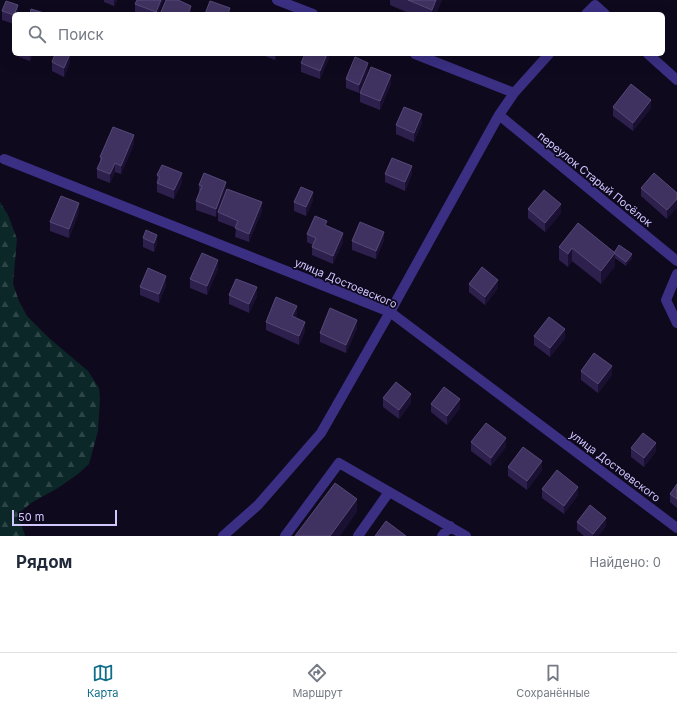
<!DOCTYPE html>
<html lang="ru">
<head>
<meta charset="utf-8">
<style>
  :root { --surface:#fff; --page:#f6f6f7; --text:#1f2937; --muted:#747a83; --line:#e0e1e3; --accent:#116e8b }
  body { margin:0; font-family:Inter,sans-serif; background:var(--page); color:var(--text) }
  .scale { position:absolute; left:12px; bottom:10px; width:105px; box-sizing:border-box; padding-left:4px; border:2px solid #d2c6ff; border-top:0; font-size:11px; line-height:14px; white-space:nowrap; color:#d2c6ff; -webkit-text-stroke:3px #0f091e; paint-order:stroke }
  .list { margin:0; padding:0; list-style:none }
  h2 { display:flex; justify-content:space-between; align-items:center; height:52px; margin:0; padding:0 16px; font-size:17px }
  h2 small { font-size:13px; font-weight:400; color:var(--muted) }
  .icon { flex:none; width:22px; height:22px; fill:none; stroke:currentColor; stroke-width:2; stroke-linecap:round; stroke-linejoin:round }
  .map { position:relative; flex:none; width:677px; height:536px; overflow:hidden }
  .search { position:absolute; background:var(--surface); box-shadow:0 4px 16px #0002; left:12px; right:12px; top:12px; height:44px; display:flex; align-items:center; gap:10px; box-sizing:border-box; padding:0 14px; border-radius:6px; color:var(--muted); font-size:15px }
  .sheet { height:116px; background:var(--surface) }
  nav { display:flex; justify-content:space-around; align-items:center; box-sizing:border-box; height:56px; border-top:1px solid var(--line); background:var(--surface); font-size:11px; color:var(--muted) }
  nav a { display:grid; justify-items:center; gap:2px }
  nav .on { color:var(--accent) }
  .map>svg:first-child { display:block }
  .forest { fill:url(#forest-firs) }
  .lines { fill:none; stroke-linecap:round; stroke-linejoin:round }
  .minor { stroke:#3a2f82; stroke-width:10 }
  .wall { fill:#2d204d }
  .shaded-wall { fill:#1a1032 }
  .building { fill:#3f3260; stroke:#564979 }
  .labels { text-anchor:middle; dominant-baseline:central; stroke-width:3.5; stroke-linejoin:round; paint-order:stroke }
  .street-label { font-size:11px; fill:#d2c6ff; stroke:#0f091e }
</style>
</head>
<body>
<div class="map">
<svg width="677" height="536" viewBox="0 0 677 536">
  <defs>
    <pattern id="forest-firs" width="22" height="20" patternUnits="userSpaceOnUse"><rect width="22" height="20" fill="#0c2728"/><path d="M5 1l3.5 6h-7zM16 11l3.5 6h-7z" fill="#2e4548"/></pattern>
  </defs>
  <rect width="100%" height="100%" fill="#0f091e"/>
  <path class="forest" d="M0 202 8 215 17 239 13 284 19 301 27 316 49 338 88 371 99 388 100 399 98 431 89 464 78 474 58 488 31 503 18 514 25 536H0Z"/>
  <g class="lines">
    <path class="minor" d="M277 0 313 14
      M586 14 595 5 605 14
      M415 54 514 93
      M648 54 677 80
      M499 115 677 261
      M4 159 390 312 677 528
      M677 274 666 300 677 323
      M223 536 258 505 321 433 390 312 499 115 514 93 549 54
      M285 536 339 463 466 536
      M358 536 389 492
      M442 536 450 526"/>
  </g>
  <path class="wall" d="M104 0H117L114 6 104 2Z
    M137 0 158 14H138L135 13V4Z
    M390 0H442L436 14H411L390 5Z
    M18 5V14H14V24L2 20V11Z
    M19 54H33L30 61 19 57Z
    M260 54H277L275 60Z
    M329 54V58L320 79 301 72V63Z
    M52 62 70 63 64 77 52 71Z
    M368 71 359 93 346 88V79Z
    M391 84 380 110 360 102V93Z
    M613 107 651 108 633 131 613 116Z
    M422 123 414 142 396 134V125Z
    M134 144 121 174 115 172 110 183 97 178V169L100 162V157Z
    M385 174H412L405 191 385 182Z
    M157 175 182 182 174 199 157 192Z
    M226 182 216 217 196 210V201L199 194V185Z
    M641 188 677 193 667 219 641 196Z
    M313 200 306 216 294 211V202Z
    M528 209 561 213 545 232 528 218Z
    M262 211 249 242 235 237 236 228 218 221V212Z
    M79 212 69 238 50 231V222Z
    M327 226 343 242 333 264 312 255V247L313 245 307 242V234Z
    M143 238 157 244 154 252 143 247Z
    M384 240 376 259 352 250V241Z
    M559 247 614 252 632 259 626 266 615 258V266L601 284 572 261 568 267 559 260Z
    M218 269 207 295 190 288V279Z
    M469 284 498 288 485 305 469 292Z
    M166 285 159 303 140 295V287Z
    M229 295 257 296 249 313 229 304Z
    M297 315 295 318 305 331 299 345 266 330V322Z
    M357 328 346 353 320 342V333Z
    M534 336 565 338 550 357 534 345Z
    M581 371 612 375 598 393 581 380Z
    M383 398 411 403 399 419 383 407Z
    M431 404 460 408 447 425 431 412Z
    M471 442 506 447 491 466 471 451Z
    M631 448 656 451 644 467 631 457Z
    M508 467 542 470 527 490 508 476Z
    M677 484V508L670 502V494Z
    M542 489 578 495 564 514 542 498Z
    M577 522 606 526 598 536H584L577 530Z"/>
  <path class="shaded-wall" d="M114 0H117L114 6Z
    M161 0H164L158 14H156V12Z
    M436 0H442L436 14H432V10Z
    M18 5V14H15Z
    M191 6V14H188Z
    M30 54H33L30 61Z
    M70 54V63L64 77V68Z
    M275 54H277L275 60Z
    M327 54H329V58L320 79V71Z
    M368 63V71L359 93V85Z
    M391 75V84L380 110V101Z
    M651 100V108L633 131V123Z
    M422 114V123L414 142V133Z
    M134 135V144L121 174V166Z
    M115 163V172L110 183V174Z
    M412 166V174L405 191V182Z
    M182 173V182L174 199V190Z
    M226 182V191L216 217V209Z
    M313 192V200L306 216V207Z
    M677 199V208L667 219V210Z
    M262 202V211L249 242V234Z
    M79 203V212L69 238V229Z
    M561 204V213L545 232V223Z
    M384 232V240L376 259V251Z
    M343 233V242L333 264V256Z
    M157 235V244L154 252V243Z
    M572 248V261L568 267V254Z
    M615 253V266L601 284V271Z
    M632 254V259L626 266V262Z
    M218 260V269L207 295V286Z
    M166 276V285L159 303V294Z
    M498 280V288L485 305V297Z
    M257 287V296L249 313V304Z
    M297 306V315L292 325V316Z
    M357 320V328L346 353V345Z
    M305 322V331L299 345V336Z
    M565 329V338L550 357V348Z
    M612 366V375L598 393V384Z
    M411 394V403L399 419V410Z
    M460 399V408L447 425V416Z
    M506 438V447L491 466V458Z
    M656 443V451L644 467V458Z
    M542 461V470L527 490V481Z
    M578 487V495L564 514V506Z
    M357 499V512L340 536H330Z
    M606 518V526L598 536H593V534Z"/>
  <path class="building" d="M137 0H161L156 12 135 4Z
    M166 0H178L191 6 188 14H160Z
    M408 0H436L432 10Z
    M6 1 18 5 14 15 2 11Z
    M210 1 230 8 228 14H205Z
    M31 9 44 13 43 14H30Z
    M55 54H70L64 68 52 62Z
    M305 54H327L320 71 301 63Z
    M355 57 368 63 359 85 346 79Z
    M371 67 391 75 380 101 360 93Z
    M631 84 651 100 633 123 613 107Z
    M404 107 422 114 414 133 396 125Z
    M113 127 134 135 121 166 115 163 110 174 97 169 102 158 100 157Z
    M392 158 412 166 405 182 385 174Z
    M162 165 182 173 174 190 157 183 160 177 157 175Z
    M204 173 226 182 216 209 196 201 202 186 199 185Z
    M654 173 677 193V199L667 210 641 188Z
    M301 187 313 192 306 207 294 202Z
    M227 189 262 202 249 234 235 228 238 221 218 212Z
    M544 190 561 204 545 223 528 209Z
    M61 196 79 203 69 229 50 222Z
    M315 216 327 221 325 225 343 233 333 256 312 247 316 238 307 234Z
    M360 222 384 232 376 251 352 241Z
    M578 223 615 253 601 271 572 248 568 254 559 247Z
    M146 230 157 235 154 243 143 238Z
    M619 245 632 254 626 262 614 253Z
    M202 253 218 260 207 286 190 279Z
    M482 267 498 280 485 297 469 284Z
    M148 268 166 276 159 294 140 287Z
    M236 279 257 287 249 304 229 295Z
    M276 297 297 306 292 316 305 322 299 336 266 322Z
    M330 308 357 320 346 345 320 333Z
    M549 317 565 329 550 348 534 336Z
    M594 353 612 366 598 384 581 371Z
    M396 382 411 394 399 410 383 398Z
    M444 387 460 399 447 416 431 404Z
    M486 423 506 438 491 458 471 442Z
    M643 433 656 443 644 458 631 448Z
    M523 447 542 461 527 481 508 467Z
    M557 470 578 487 564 506 542 489Z
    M335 483 357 499 330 536H295Z
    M677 484V499L670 494Z
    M590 505 606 518 593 534 577 522Z
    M386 521 406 536H375Z"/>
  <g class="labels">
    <g class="street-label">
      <text transform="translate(595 179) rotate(39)">переулок Старый Посёлок</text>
      <text transform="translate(346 283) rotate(23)">улица Достоевского</text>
      <text transform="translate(615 466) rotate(37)">улица Достоевского</text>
    </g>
  </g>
</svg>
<div class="scale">50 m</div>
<div class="search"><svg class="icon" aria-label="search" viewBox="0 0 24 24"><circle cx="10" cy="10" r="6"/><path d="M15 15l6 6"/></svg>Поиск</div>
</div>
<section class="sheet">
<h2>Рядом<small>Найдено: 0</small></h2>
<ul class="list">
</ul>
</section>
<nav>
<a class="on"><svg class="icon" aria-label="map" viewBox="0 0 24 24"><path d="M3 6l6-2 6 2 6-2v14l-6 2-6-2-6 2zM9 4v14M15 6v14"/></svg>Карта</a>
<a><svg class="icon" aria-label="directions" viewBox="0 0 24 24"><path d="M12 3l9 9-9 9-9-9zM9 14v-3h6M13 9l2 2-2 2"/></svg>Маршрут</a>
<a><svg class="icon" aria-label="saved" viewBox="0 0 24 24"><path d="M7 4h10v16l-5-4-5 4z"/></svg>Сохранённые</a>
</nav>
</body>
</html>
